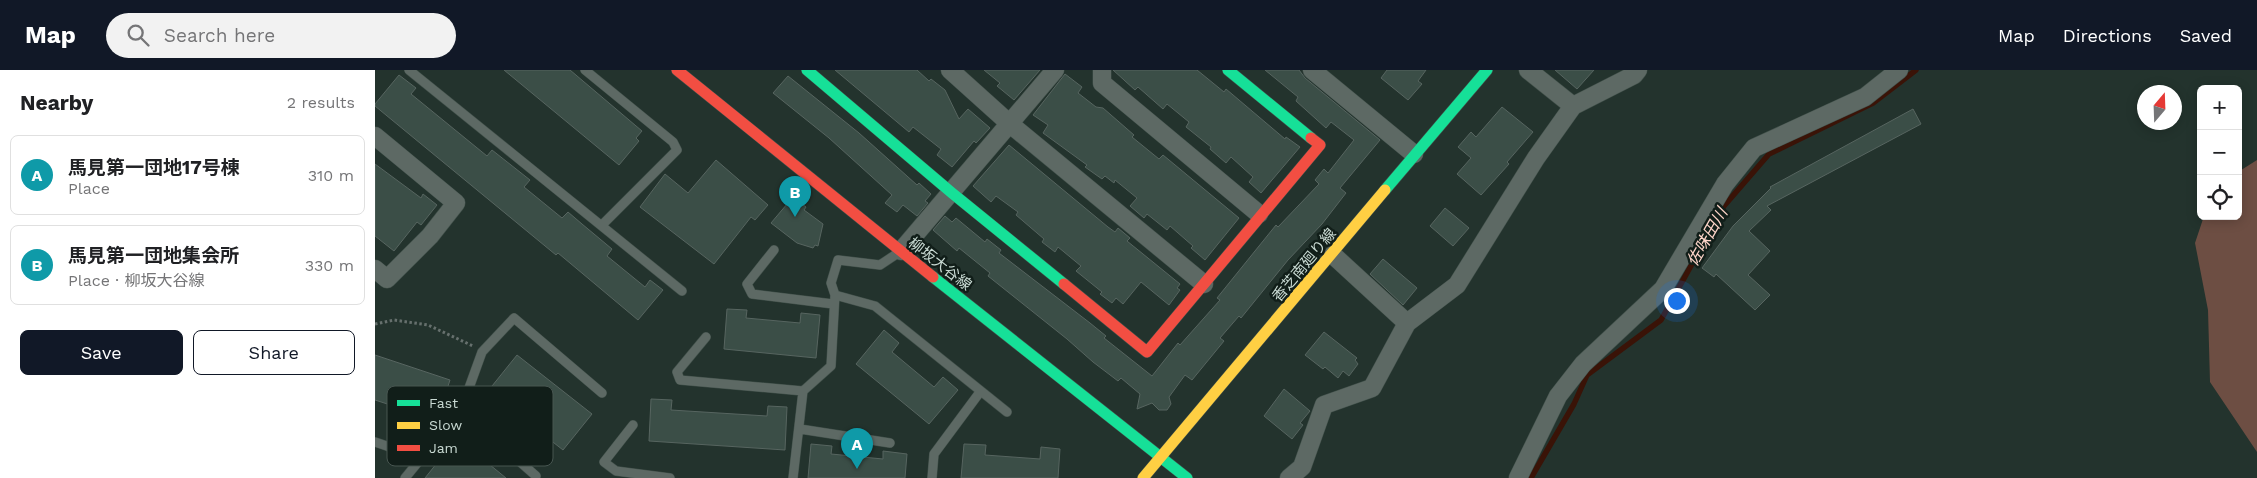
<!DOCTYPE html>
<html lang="en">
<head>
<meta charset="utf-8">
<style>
  :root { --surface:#fff; --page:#f2f2f2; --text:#202124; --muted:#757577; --line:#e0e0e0; --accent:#111827 }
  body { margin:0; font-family:"Work Sans","Noto Sans JP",sans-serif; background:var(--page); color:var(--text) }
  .controls { position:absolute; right:15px; top:15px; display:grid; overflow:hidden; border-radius:8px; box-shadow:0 2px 12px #0003 }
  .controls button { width:45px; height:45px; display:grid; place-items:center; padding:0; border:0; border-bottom:1px solid var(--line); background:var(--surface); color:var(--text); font:25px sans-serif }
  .compass { position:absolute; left:1762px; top:15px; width:45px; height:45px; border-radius:50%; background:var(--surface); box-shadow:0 2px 12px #0003; rotate:19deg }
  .you { position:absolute; left:1301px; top:230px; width:18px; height:18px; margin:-12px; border:4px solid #fff; border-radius:50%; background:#1a73e8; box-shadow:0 0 0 8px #1a73e833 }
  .badge { display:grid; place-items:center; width:32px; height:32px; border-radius:50%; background:var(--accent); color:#fff; font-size:16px; font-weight:700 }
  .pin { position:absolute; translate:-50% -41px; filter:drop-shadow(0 1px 2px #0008) }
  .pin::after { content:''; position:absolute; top:26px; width:18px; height:15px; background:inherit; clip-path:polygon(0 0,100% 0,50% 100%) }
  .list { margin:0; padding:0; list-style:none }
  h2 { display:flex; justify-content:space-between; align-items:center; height:65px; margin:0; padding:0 20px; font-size:21px }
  h2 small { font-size:16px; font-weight:400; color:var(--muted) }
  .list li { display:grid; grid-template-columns:32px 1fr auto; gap:15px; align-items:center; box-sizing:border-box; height:80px; margin:0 10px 10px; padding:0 10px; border:1px solid var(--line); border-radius:8px }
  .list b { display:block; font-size:19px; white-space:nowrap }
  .list p { margin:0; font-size:16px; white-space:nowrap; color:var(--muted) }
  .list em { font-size:16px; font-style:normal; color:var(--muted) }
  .actions { display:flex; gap:10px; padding:15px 20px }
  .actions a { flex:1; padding:11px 0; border:1px solid var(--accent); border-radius:8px; text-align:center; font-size:18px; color:var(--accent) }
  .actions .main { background:var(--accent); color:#fff }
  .icon { flex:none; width:28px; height:28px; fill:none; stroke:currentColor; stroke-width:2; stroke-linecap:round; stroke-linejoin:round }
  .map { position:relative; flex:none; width:1882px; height:408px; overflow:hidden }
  header { display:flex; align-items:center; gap:30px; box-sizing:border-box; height:70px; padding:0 25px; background:var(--accent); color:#fff }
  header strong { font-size:24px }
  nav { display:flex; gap:28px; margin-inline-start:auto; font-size:18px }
  .search { width:350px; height:45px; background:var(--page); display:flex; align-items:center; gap:12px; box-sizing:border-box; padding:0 18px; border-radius:28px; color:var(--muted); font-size:19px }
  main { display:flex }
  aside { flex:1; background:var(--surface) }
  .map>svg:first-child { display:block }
  .green { fill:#6d4e43 }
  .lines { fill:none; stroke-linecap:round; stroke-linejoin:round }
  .stream { stroke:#3a1307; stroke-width:5.5 }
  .building { fill:#3b4e47; stroke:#576560 }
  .lane-casing { stroke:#41504a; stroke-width:10 }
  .street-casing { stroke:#41504a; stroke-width:19 }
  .fast-casing { stroke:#41504a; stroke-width:12 }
  .slow-casing { stroke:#41504a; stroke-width:12 }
  .jam-casing { stroke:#41504a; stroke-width:12 }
  .path { stroke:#66706d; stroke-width:3; stroke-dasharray:2.5 2.5; stroke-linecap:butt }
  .lane { stroke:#5d6964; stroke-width:9 }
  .street { stroke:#5d6964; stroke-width:18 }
  .fast { stroke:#16e098; stroke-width:11 }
  .slow { stroke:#ffcf43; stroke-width:11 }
  .jam { stroke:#f24e42; stroke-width:11 }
  .labels { text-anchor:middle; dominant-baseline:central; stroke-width:5; stroke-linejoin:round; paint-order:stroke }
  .street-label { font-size:15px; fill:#c9dad3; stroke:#111e19 }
  .water-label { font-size:16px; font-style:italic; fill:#ffd6ca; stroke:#111e19 }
  .key { fill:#111e19; stroke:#485651; stroke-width:1 }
  .key-label { font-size:14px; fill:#c9dad3 }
</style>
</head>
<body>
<header>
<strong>Map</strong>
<div class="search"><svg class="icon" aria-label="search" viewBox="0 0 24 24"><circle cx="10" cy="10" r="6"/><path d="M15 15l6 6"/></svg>Search here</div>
<nav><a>Map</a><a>Directions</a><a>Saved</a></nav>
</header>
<main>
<aside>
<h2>Nearby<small>2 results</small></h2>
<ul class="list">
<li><span class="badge" style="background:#0f9aa8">A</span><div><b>馬見第一団地17号棟</b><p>Place</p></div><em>310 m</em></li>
<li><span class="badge" style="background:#0f9aa8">B</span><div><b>馬見第一団地集会所</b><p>Place · 柳坂大谷線</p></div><em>330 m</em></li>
</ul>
<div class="actions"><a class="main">Save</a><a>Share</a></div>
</aside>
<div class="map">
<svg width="1882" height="408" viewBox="0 0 1882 408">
  <rect width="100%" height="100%" fill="#23332d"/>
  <path class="green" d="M1882 90V382L1835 312 1833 240 1820 173 1829 146H1863V102Z"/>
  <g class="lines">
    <path class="stream" d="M1156 408 1199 334 1212 305 1286 250 1349 136 1394 84 1498 33 1541 0"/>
  </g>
  <path class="building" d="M129 0H195L267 61 261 68 264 71 244 95Z
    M460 0H542L554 11 556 9 570 20 584 49 593 39 615 58 601 73 599 71 577 97 562 85 566 79 538 57 534 62Z
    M609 0H665L639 30 622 16 625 13Z
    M738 0H822L849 22 851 19 910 69 911 67 925 77 886 123 874 112 878 107 856 87 851 93 835 79 836 77 811 57 814 52 792 34 788 39 763 17 760 20Z
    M890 0H924L930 8 1005 70 965 118 971 123 947 154 913 190 866 248 864 246 845 268 849 271 817 310 810 305 794 327 796 334 792 340H784L777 333 762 339 765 324 746 308 743 311 718 292 692 269 613 206 615 203 584 178 582 181 558 160 570 146 577 152 581 148 610 172 612 169 626 180 624 183 715 253 731 266 729 268 777 306 803 273 805 275 845 230 842 228 901 155 903 157 944 114 940 110 949 99 953 103 979 70 956 52 951 58 921 31 923 27Z
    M1012 0H1051L1043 11 1047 14 1033 30 1006 8Z
    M1180 0H1219L1202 19Z
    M690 4 707 17 703 23 721 37 728 38 759 65 757 67 784 89 788 85 864 148 830 190 816 178 818 176 795 156 792 160 772 144 769 148 755 136 762 128 740 110 739 113 730 106 727 109 710 97 712 95 668 63 673 55 658 45Z
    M24 5 41 18 36 24 112 86 117 80 155 110 149 117 187 148 193 142 207 154 237 179 232 186 270 217 275 210 288 220 263 250 183 183 181 185 0 36V34Z
    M413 6 484 63 542 115 544 113 556 124 550 131 553 133 542 146 528 135 522 142 510 133 517 125 454 68 398 23Z
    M1127 37 1158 62 1132 92 1134 94 1106 125 1082 104 1096 88 1083 77 1096 62 1101 67Z
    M1538 39 1546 54 1392 136 1396 140 1374 161 1395 181 1373 205 1395 225 1380 240 1341 204 1339 207 1327 198 1358 156 1396 118 1395 117Z
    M634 75 733 157 740 162 743 158 755 168 752 171 805 214 802 218 805 220 794 235 766 212 748 234 741 228 737 233 725 224 727 222 701 201 706 196 683 177 680 182 667 172 669 169 641 145 643 142 621 126 616 132 598 116Z
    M341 90 393 135 380 150 376 147 339 194 265 137 290 104 313 123Z
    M0 94 46 128 48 124 62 135 46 155 42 152 19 181 0 166Z
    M418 127 431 137 429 140 448 154 443 176 440 175 438 178 422 173 396 153Z
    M1070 138 1094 158 1078 176 1055 156Z
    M1008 189 1042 218 1028 235 995 204Z
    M352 239 372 240 371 248 425 253 426 243 445 245 441 288 349 279Z
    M509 260 524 273 517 282 559 317 568 307 583 320 554 354 481 294Z
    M949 262 982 288 980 290 983 294 974 306 968 301 963 308 950 297 948 299 930 285Z
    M0 285 75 310 62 350 0 330Z
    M142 285 217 344 188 380 113 321Z
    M909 319 935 341 925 353 928 355 917 369 889 346Z
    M276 329 297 330 296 340 392 346 393 336 412 337 410 380 274 371Z
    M82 368 131 408H50Z
    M436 374 457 376 456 384 508 389V381L532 384 530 408H433Z
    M589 374 611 375 610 385 665 389 666 377 685 379 683 408H586Z"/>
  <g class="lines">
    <g class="lane-casing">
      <path id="lane" d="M34 0 307 221
        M210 0 298 72 302 80 227 155
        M399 180 372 214 377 224 458 234
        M526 181 505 195 463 190 456 213 460 225 500 236 632 342
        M331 267 302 302 305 310 428 321 456 296 460 225
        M86 340 161 406
        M258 355 229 392 241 401 295 408
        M425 359 515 373
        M0 372 47 388
        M30 408 86 340 107 282 139 248 227 323
        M418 408 428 321
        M557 408 559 384 605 322"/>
    </g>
    <g class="street-casing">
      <path id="street" d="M575 0 635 54 829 214
        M727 0V13L884 144
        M937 0 1039 84
        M1153 0 1198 36 1259 5 1263 0
        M0 66 81 133 55 166 12 209 0 199
        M526 181 680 0
        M958 185 1032 253
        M914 408 927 397 949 335 997 318 1032 253 1082 215 1161 88 1198 36
        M1143 408 1183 326 1208 294 1288 219 1350 114 1379 78 1490 27 1524 0"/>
    </g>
    <g class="fast-casing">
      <path id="fast" d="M432 0 577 123 689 214
        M853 0 936 68
        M1010 120 1112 0
        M558 207 812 408"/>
    </g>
    <g class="slow-casing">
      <path id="slow" d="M768 408 1010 120"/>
    </g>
    <g class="jam-casing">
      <path id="jam" d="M302 0 558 207
        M689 214 772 282 945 75 936 68"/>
    </g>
    <path class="path" d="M0 254 19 250 53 255 98 276"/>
    <use href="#lane" class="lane"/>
    <use href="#street" class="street"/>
    <use href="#fast" class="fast"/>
    <use href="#slow" class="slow"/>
    <use href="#jam" class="jam"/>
  </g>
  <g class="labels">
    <g class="street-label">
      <text transform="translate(565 194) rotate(38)">柳坂大谷線</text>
      <text transform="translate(929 195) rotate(-50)">香芝南廻り線</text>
    </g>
    <g class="water-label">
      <text transform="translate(1332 167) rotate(-60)">佐味田川</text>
    </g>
  </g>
  <rect x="12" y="316" width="166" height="80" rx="8" class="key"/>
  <rect x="22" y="330" width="23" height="6" fill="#16e098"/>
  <rect x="22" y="352" width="23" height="7" fill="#ffcf43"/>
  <rect x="22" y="375" width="23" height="6" fill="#f24e42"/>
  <g class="key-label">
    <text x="54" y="338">Fast</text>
    <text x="54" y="360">Slow</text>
    <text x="54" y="383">Jam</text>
  </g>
</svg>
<div class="controls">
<button>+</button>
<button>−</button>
<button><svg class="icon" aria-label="locate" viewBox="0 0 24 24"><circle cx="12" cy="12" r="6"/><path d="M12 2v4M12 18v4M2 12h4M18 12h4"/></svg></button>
</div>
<svg class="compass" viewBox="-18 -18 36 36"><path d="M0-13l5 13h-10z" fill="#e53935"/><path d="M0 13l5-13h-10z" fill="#757577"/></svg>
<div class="you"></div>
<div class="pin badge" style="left:482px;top:399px;background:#0f9aa8">A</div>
<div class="pin badge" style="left:420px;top:147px;background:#0f9aa8">B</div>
</div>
</main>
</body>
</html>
